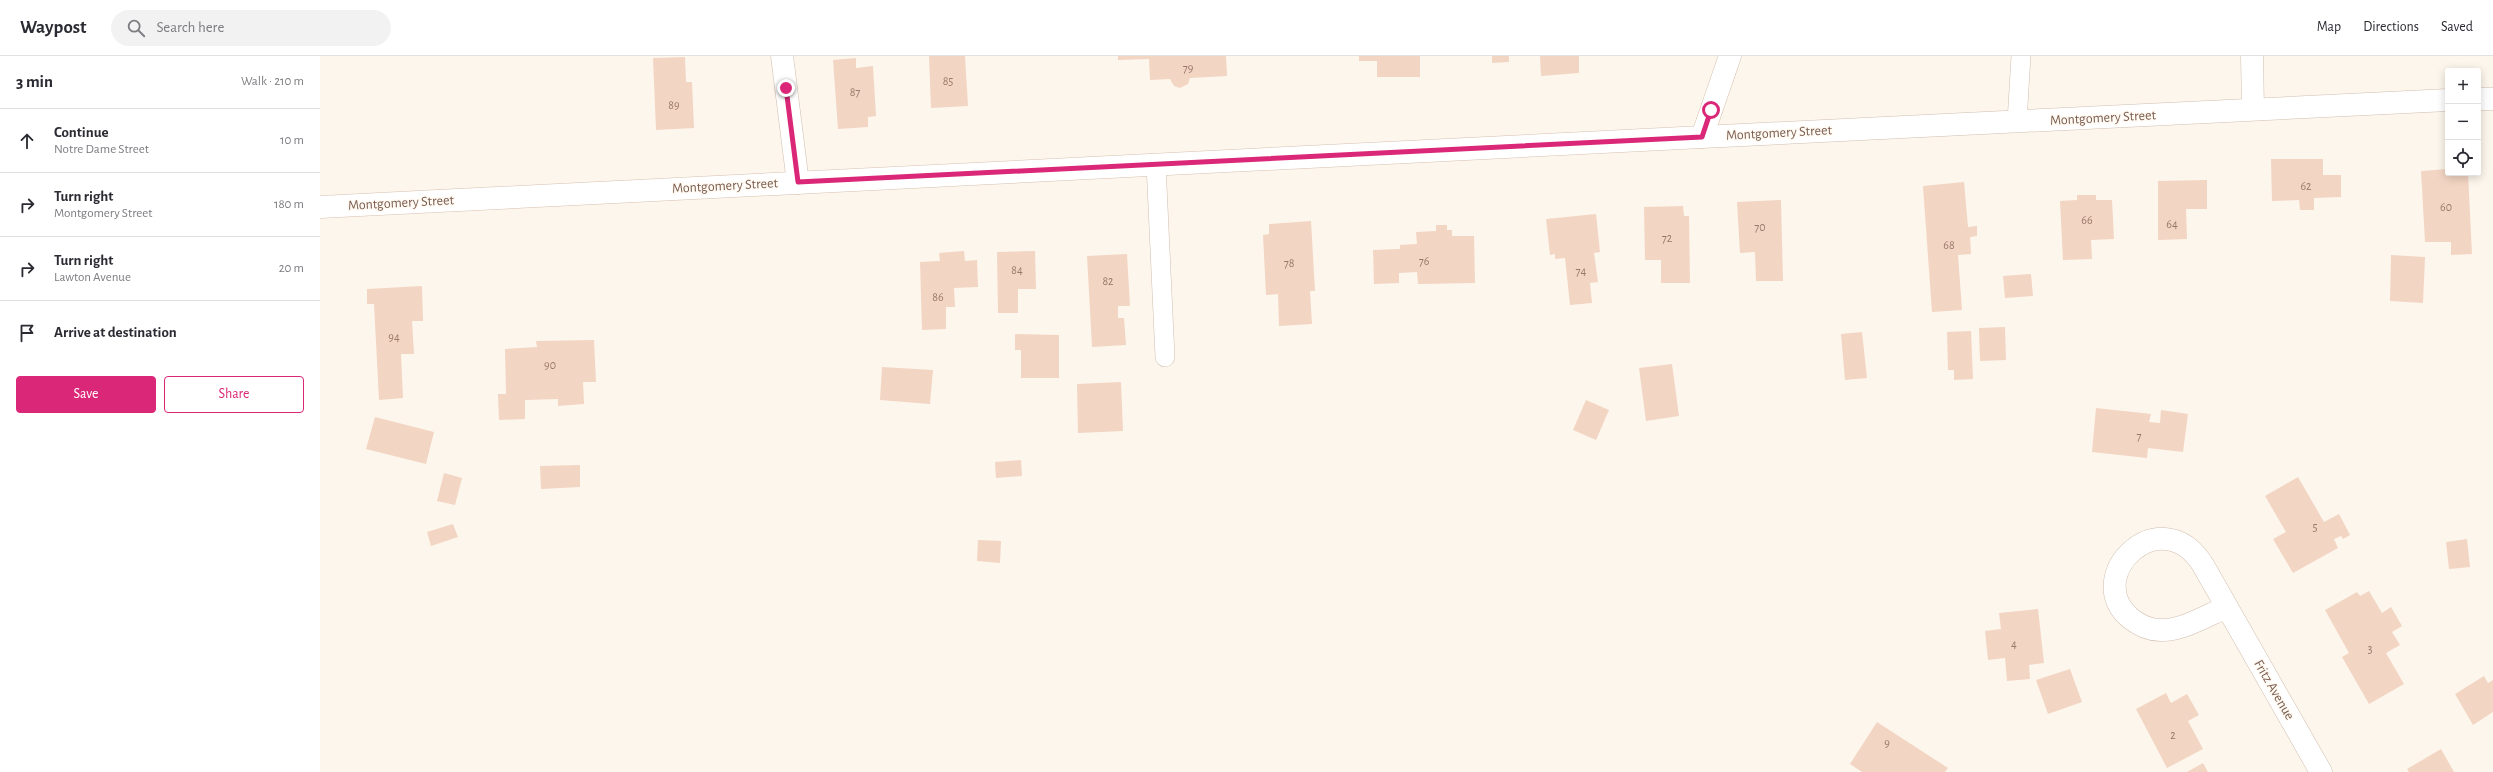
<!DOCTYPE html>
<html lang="en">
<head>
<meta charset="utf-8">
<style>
  :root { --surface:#fff; --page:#f2f2f3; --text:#2b2b33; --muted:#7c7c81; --line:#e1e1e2; --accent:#db2777 }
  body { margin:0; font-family:"Alegreya Sans",sans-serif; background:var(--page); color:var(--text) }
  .controls { position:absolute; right:12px; top:12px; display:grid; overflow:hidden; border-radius:4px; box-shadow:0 2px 10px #0003 }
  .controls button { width:36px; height:36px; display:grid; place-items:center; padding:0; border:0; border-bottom:1px solid var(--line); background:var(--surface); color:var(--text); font:20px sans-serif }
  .stop { position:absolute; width:12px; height:12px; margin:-9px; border:3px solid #db2777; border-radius:50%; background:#fff }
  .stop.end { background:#db2777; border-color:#fff; box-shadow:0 1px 4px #0008 }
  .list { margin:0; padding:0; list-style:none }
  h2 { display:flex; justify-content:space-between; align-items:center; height:52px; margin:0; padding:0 16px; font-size:17px }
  h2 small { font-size:13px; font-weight:400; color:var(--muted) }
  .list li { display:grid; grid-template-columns:26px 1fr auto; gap:12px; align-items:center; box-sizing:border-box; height:64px; padding:0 16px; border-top:1px solid var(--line) }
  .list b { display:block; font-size:15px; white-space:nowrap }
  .list p { margin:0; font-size:13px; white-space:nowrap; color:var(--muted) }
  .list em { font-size:13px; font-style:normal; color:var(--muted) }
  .actions { display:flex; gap:8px; padding:12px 16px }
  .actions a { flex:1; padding:9px 0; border:1px solid var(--accent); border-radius:4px; text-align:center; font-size:14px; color:var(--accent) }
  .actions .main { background:var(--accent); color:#fff }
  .icon { flex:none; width:22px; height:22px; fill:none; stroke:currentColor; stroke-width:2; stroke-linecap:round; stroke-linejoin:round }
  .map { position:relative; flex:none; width:2173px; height:716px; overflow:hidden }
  header { display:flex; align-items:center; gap:24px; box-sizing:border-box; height:56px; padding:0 20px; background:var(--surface); border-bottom:1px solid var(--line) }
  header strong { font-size:19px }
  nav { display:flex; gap:22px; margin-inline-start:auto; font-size:14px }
  .search { width:280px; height:36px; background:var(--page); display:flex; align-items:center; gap:10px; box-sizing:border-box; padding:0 14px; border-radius:22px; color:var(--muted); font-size:15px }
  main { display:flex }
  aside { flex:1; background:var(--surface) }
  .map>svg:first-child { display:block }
  .building { fill:#f3d5c3 }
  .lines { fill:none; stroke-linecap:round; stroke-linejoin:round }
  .service-casing { stroke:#d1beb0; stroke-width:20 }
  .minor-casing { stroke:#d1beb0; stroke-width:23 }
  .tertiary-casing { stroke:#d1beb0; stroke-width:23 }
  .secondary-casing { stroke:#d6c0b0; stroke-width:23 }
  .service { stroke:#fff; stroke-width:19 }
  .minor { stroke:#fff; stroke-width:22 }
  .tertiary { stroke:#fff; stroke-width:22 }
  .secondary { stroke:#fff; stroke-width:22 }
  .route { stroke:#db2777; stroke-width:5 }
  .labels { text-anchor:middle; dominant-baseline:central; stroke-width:3; stroke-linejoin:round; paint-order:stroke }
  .number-label { font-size:12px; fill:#987a6a }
  .street-label { font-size:14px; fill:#7a5c4d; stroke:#fffaf3 }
</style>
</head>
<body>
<header>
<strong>Waypost</strong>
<div class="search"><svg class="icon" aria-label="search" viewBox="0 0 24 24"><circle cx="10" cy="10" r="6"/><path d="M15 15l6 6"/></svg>Search here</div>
<nav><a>Map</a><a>Directions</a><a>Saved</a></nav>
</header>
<main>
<aside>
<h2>3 min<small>Walk · 210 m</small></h2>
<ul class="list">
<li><svg class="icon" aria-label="ahead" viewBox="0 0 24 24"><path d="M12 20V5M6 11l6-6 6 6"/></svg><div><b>Continue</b><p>Notre Dame Street</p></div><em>10 m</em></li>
<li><svg class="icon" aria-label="right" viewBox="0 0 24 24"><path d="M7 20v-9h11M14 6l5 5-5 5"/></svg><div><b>Turn right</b><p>Montgomery Street</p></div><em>180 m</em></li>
<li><svg class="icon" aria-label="right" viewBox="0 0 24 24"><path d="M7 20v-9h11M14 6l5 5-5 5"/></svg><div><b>Turn right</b><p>Lawton Avenue</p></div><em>20 m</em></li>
<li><svg class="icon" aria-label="arrive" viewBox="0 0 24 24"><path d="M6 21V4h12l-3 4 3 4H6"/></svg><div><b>Arrive at destination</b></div></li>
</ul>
<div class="actions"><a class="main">Save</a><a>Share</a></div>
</aside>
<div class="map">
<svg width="2173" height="716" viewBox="0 0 2173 716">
  <rect width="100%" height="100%" fill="#fdf6ec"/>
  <path class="building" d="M609 0H645L648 50 611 52Z
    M798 0H906L907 20 870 22 868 28 860 32 854 30 850 23 830 24 829 3 798 4Z
    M1039 0H1100V21H1057V5H1039Z
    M1172 0H1189V6L1172 7Z
    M1220 0H1259V17L1221 20Z
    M365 1 366 26H372L374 72 336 74 333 2Z
    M536 2V12L553 10 556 60 548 61V71L518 73 513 4Z
    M1951 103H2003V119H2021V141L1994 142V154H1980L1979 144 1952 145Z
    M2128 113V117H2148L2152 198 2131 199V186H2105L2101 115Z
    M1887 124V153H1866L1867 183 1838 184V125Z
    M1644 126 1648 171 1657 170V180L1650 181 1651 198 1638 199 1642 254 1612 256 1603 130Z
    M1757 139H1776V144H1792L1794 183 1771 184 1772 203 1743 204 1740 145 1757 144Z
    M1461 144 1463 225H1436L1435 196 1420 197 1417 146Z
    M1363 150 1364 160H1369L1370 227H1341V204H1325L1324 151Z
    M1276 158 1280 196 1274 197 1278 226 1270 227 1272 247 1250 249 1245 202 1235 203V198L1230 199 1226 163Z
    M991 165 995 235H990L992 268 959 270 958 238 946 239 943 179 949 178V168Z
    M1116 169H1127V174H1132V180H1154L1155 227 1098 228 1097 216 1079 217V227L1054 228 1053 194 1080 193V189L1097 188 1096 176 1116 175Z
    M644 195 645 205 657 204 658 231 634 232 635 251H626V273L602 274 600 206 620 205 619 197Z
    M715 195 716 233H698V257H678L677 196Z
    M807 198 810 250H798V262H804L806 289 772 291 767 200Z
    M2071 199 2105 201 2103 247 2070 245Z
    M1711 218 1713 240 1685 242 1683 220Z
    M102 230 103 265H92L94 298H81L83 342 59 344 54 248H47V233Z
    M1685 271 1686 304 1660 305 1659 272Z
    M1651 275 1653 323 1634 324V314H1628L1627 276Z
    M1542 276 1547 322 1525 324 1521 278Z
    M695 278 739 279V322H701V294H695Z
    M274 284 276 326H263L264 348 238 350V343L205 344V363L179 364 178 338H186L185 293 217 291 216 285Z
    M1352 308 1359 360 1326 365 1319 312Z
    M562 311 613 314 610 348 560 344Z
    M801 326 803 375 758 377 757 328Z
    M1266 344 1289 354 1276 384 1253 374Z
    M1776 352 1831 358 1829 366 1840 367 1841 354 1868 358 1863 396 1828 392 1827 402 1772 396Z
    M55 361 114 376 106 408 46 393Z
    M701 404 702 420 676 422 675 406Z
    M260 409V431L221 433 220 410Z
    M124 417 142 422 135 449 117 445Z
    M1978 421 2004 466 2019 458 2030 479 2023 483 2021 480 2014 483 2018 492 1973 517 1953 483 1966 476 1945 440Z
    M133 468 138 481 111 490 107 476Z
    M2147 483 2150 511 2129 513 2126 486Z
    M658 484 681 485 680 507 657 505Z
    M2049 535 2062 557 2071 551 2082 570 2072 576 2080 589 2066 597 2084 628 2049 648 2022 601 2029 597 2005 554 2037 536 2040 540Z
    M1718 553 1724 607 1709 609 1710 623 1687 625 1685 602 1668 604 1665 575 1681 573 1679 557Z
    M1750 613 1762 646 1728 658 1716 624Z
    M2164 620 2168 627 2173 624V656L2153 669 2135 638Z
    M1846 637 1851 647 1867 638 1879 659 1868 665 1883 693 1847 712 1816 653Z
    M1557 666 1628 712 1625 716H1542L1530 708Z
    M2121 693 2134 716H2089L2087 713Z
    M1883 707 1888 716H1867Z"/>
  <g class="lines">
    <g class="service-casing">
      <path id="service" d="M1697 66 1701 0
        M836 108 845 301"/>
    </g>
    <g class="minor-casing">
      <path id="minor" d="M462 0 478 127
        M1932 0 1933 53
        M1907 551C1888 559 1865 573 1844 574 1831 575 1820 570 1810 562 1761 520 1841 442 1883 509L2001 716"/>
    </g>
    <g class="tertiary-casing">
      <path id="tertiary" d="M2158 43H2173
        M1382 81 2128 44"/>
    </g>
    <g class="secondary-casing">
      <path id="secondary" d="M0 151 1382 81 1410 0"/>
    </g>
    <use href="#service" class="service"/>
    <use href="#minor" class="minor"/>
    <use href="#tertiary" class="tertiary"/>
    <use href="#secondary" class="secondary"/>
  </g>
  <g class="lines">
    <path class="route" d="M466 32 478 126 1382 81 1391 54"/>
  </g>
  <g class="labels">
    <g class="number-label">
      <text x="868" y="12">79</text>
      <text x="628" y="25">85</text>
      <text x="535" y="36">87</text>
      <text x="354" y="49">89</text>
      <text x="1986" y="130">62</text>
      <text x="2126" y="151">60</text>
      <text x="1767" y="164">66</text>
      <text x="1852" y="168">64</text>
      <text x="1440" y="171">70</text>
      <text x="1347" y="182">72</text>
      <text x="1629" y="189">68</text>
      <text x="1104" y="205">76</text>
      <text x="969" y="207">78</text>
      <text x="697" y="214">84</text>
      <text x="1261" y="215">74</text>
      <text x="788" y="225">82</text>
      <text x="618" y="241">86</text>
      <text x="74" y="281">94</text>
      <text x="230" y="309">90</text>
      <text x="1819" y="380">7</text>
      <text x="1995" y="471">5</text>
      <text x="1694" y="588">4</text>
      <text x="2050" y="593">3</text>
      <text x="1853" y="679">2</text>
      <text x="1567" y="687">9</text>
    </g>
    <g class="street-label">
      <text transform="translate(1783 62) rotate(-3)">Montgomery Street</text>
      <text transform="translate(1459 77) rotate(-3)">Montgomery Street</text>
      <text transform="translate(405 130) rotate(-3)">Montgomery Street</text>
      <text transform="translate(81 147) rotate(-3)">Montgomery Street</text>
      <text transform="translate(1954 634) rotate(60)">Fritz Avenue</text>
    </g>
  </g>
</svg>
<div class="controls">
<button>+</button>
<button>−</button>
<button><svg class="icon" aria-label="locate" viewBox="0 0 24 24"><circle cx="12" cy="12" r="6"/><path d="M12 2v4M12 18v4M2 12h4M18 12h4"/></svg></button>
</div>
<div class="stop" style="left:1391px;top:54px"></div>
<div class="stop end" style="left:466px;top:32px"></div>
</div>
</main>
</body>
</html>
